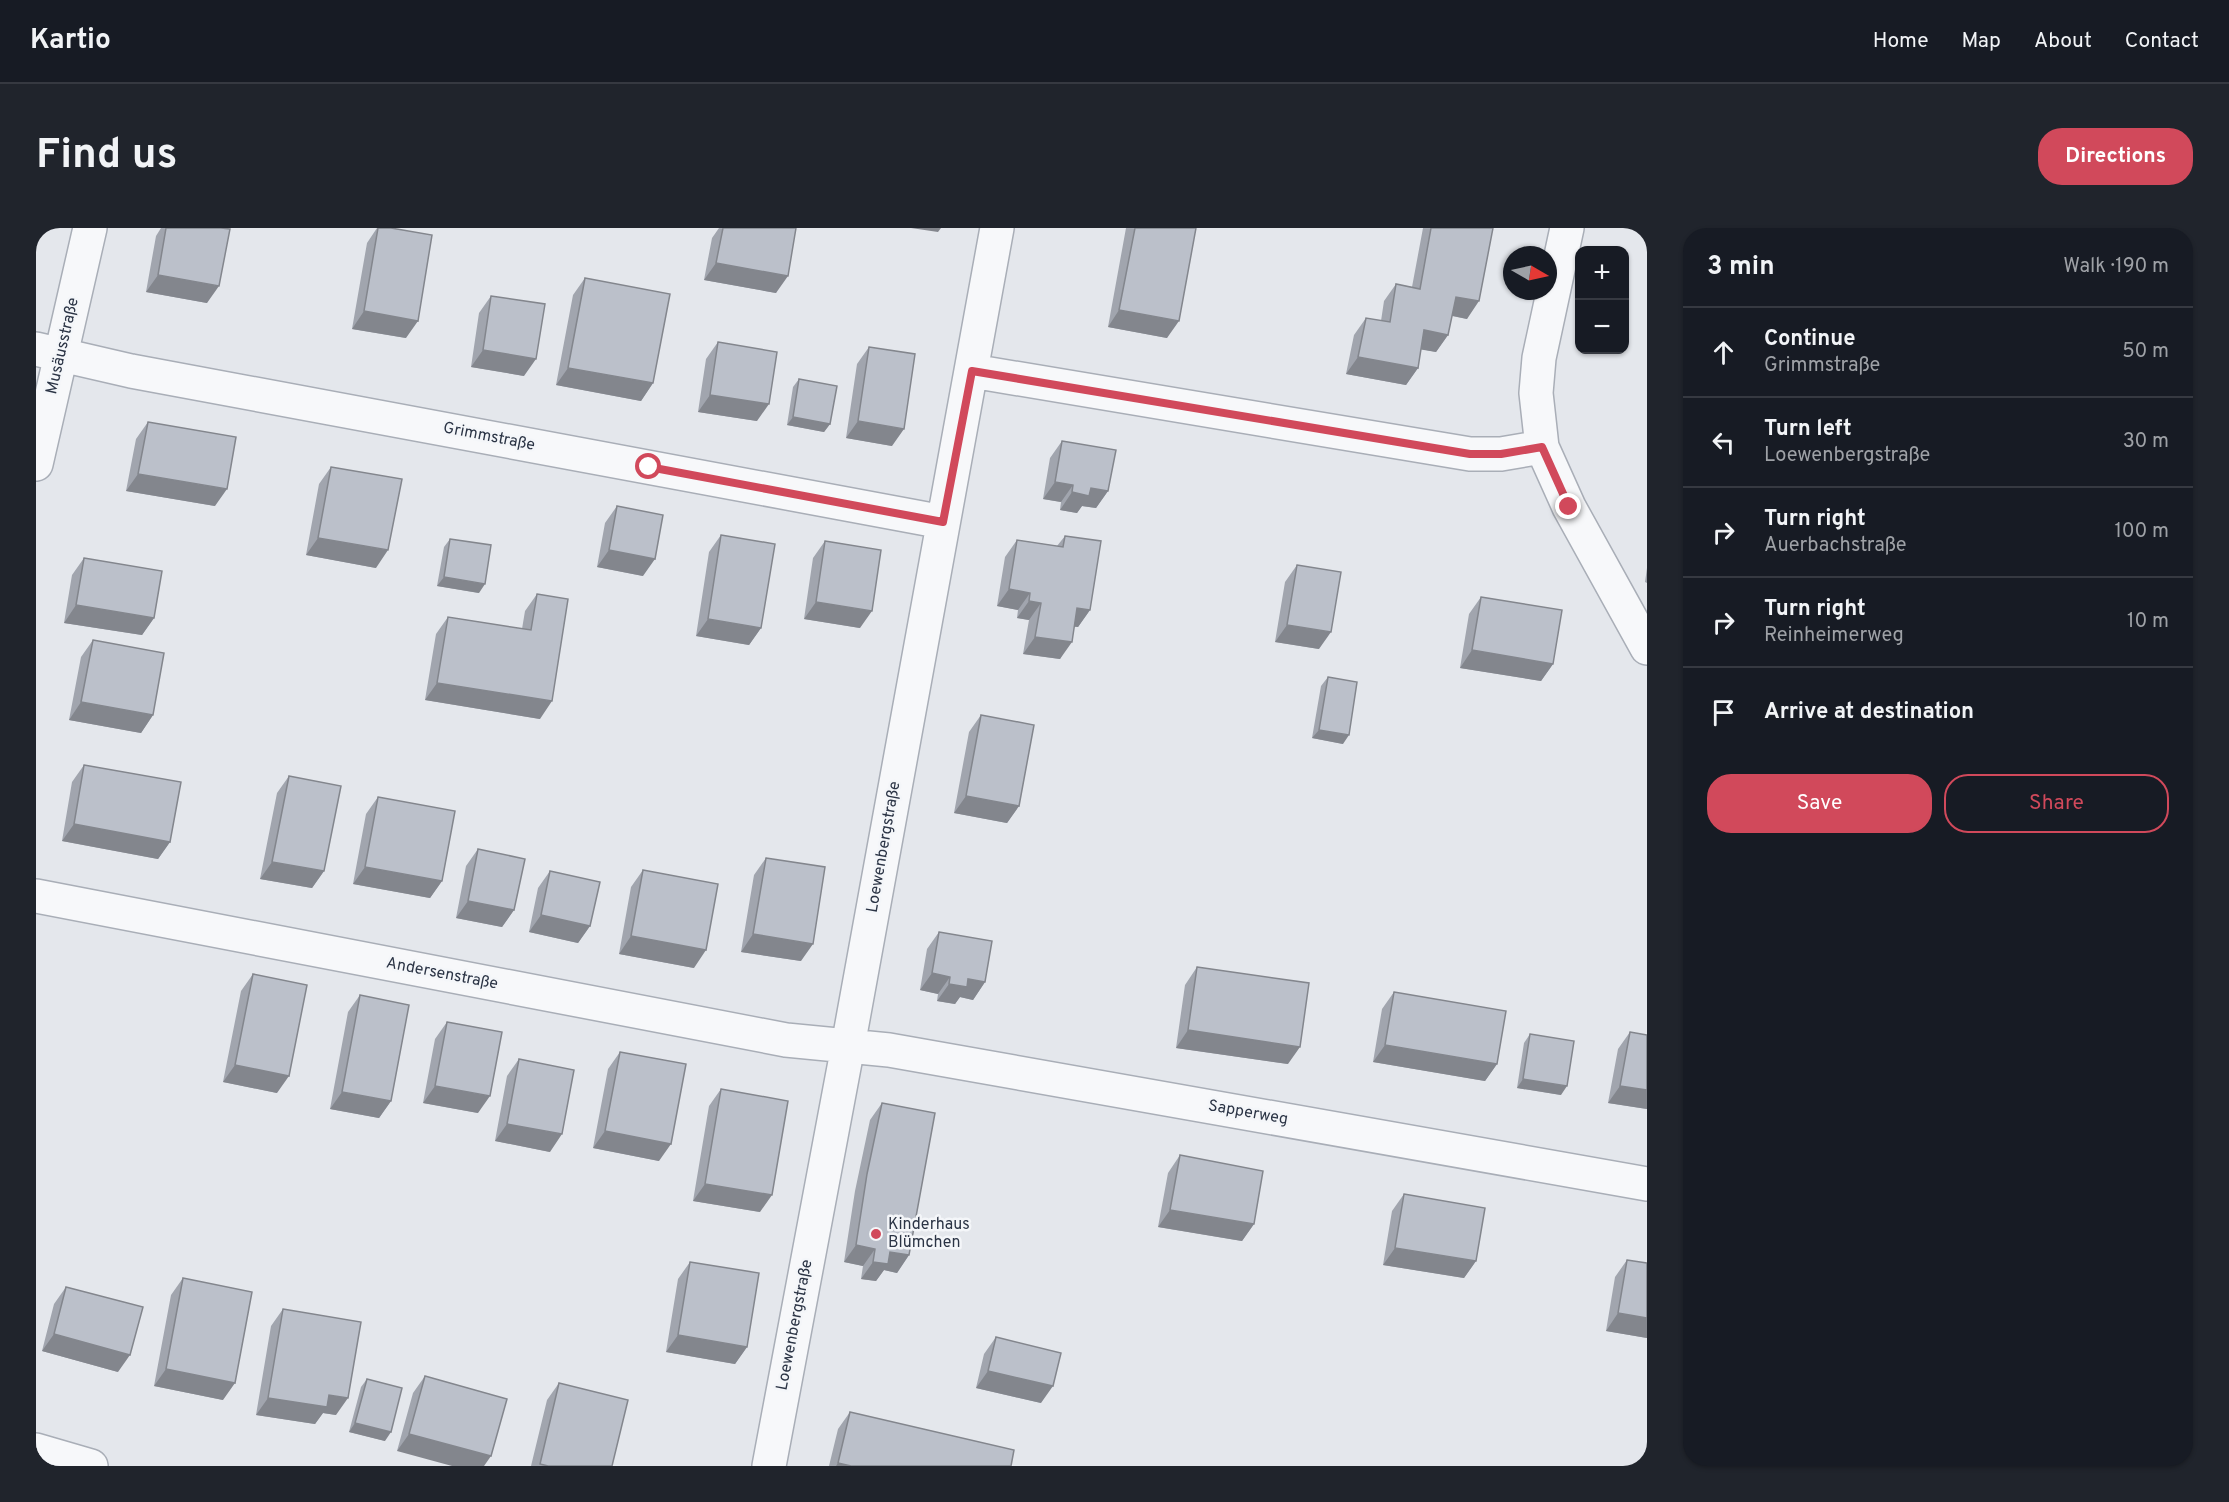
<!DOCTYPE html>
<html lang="en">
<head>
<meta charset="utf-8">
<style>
  :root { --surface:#171b24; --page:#20242c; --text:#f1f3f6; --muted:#9ea1a6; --line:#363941; --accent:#d1495b }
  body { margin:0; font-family:Overpass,sans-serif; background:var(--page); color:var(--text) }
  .controls { position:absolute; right:18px; top:18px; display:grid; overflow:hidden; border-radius:12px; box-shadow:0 2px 4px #0004 }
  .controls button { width:54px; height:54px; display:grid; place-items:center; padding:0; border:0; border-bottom:2px solid var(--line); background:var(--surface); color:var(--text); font:30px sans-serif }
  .compass { position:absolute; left:1467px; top:18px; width:54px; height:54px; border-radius:50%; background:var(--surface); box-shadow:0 2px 4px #0004; rotate:99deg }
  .stop { position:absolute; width:18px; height:18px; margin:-14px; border:4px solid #d1495b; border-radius:50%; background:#fff }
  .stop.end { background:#d1495b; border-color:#fff; box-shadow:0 2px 6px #0008 }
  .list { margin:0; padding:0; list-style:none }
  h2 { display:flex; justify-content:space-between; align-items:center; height:78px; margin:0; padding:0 24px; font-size:26px }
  h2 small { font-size:20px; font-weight:400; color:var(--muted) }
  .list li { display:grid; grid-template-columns:39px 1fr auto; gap:18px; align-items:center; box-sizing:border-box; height:90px; padding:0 24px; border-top:2px solid var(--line) }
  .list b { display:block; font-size:22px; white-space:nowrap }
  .list p { margin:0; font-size:20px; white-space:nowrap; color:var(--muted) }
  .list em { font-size:20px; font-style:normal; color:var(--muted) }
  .actions { display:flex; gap:12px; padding:18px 24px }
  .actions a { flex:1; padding:14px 0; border:2px solid var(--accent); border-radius:24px; text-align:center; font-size:21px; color:var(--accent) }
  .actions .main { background:var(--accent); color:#fff }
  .icon { flex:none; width:33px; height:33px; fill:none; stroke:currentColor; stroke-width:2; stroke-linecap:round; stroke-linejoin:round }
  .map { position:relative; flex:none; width:1611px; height:1238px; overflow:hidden; border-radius:24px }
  header { display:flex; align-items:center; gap:36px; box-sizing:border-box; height:84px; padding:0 30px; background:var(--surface); border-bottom:2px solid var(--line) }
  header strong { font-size:28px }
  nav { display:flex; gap:33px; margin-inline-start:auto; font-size:21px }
  .intro { display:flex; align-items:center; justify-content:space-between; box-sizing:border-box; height:144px; padding:0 36px }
  h1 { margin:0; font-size:42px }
  .button { padding:15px 27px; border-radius:24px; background:var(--accent); color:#fff; font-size:21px; font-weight:700 }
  main { display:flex; gap:36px; padding:0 36px }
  aside { flex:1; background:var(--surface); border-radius:24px; box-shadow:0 2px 4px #0004 }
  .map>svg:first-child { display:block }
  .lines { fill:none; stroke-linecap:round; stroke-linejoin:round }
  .minor-casing { stroke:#a9aeb7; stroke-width:36 }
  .minor { stroke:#f7f8fa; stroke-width:33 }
  .wall { fill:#a1a5ae }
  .shaded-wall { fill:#83868d }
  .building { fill:#bbc0ca; stroke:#83868d; stroke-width:1.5 }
  .route { stroke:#d1495b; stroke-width:8 }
  .poi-dot { fill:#d1495b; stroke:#f4f6f9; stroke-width:2 }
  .labels { text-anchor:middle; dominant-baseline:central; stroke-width:5; stroke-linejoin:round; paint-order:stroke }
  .street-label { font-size:16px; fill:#2b3445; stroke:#f4f6f9 }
  .poi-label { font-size:16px; fill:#2b3445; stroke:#f4f6f9; text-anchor:start }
</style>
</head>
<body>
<header>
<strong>Kartio</strong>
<nav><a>Home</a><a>Map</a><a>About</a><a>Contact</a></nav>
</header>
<div class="intro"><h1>Find us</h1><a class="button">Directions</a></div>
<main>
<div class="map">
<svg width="1611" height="1238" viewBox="0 0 1611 1238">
  <rect width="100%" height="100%" fill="#e4e7ec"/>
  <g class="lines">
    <g class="minor-casing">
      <path id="minor" d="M1531 0 1503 130 1500 165 1506 219 1533 279 1611 420
        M0 121 95 143 907 294
        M936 143 1434 226H1465L1506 219
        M0 236 54 0
        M0 668 750 812 853 822 1611 956
        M0 1222 55 1238
        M733 1238 812 818 961 0"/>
    </g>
    <use href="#minor" class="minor"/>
  </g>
  <path class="wall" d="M125 0H185L171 75 110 64 120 8Z
    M341 0H355L370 110 316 101 331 15Z
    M683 0H760L740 65 668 52 676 10Z
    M1090 0H1160L1131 110 1072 99Z
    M1387 0H1457L1431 91 1416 88 1412 107 1400 124 1385 121 1382 140 1370 157 1310 146 1318 107 1330 90 1345 93 1348 73 1360 56 1376 59Z
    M549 50 617 155 605 173 520 157 537 67Z
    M455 68 488 148 435 139 443 85Z
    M682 114 721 193 662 184 670 131Z
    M833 119 856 218 810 210 821 136Z
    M763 151 794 196 788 204 751 197 757 159Z
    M112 194 179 278 90 263 100 211Z
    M1026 213 1072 263 1060 280 1046 278 1041 285 1024 282 1025 274 1007 271 1014 230Z
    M295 239 340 340 270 327 283 256Z
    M581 278 607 348 561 339 569 295Z
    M685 307 725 400 713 417 660 408 673 324Z
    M1029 308 1054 382 1042 399H1038L1024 431 987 426 993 392 981 390 982 382 961 378 969 329 981 312 1021 318Z
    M414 311 443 365 401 358 408 319Z
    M789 313 824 400 768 391 777 330Z
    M48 330 118 390 106 407 28 395 36 347Z
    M1261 337 1283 421 1239 414 1249 354Z
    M1611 340V355L1609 354Z
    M501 366 504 491 389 472 400 406 412 389 486 401 489 383Z
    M1445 369 1517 436 1505 453 1424 440 1433 386Z
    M57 412 117 487 105 505 33 492 45 429Z
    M1292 449 1307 516 1276 510 1285 458Z
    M945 487 983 578 971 595 918 585 933 504Z
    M48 537 134 614 122 631 26 613 36 554Z
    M253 548 288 643 276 660 224 651 241 565Z
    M342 569 406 653 394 670 317 656 330 586Z
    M442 621 478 682 466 699 420 690 430 638Z
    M730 630 765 733 705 724 718 647Z
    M607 642 658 740 583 726 595 659Z
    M514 643 554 698 542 715 493 704 502 660Z
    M903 704 949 754 937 772 924 769 919 776 901 773 902 766 884 762 891 721Z
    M1161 739 1252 836 1140 820 1149 757Z
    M217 746 241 865 187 854 205 763Z
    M1358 764 1461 836 1449 853 1337 834 1346 781Z
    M324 767 355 873 343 890 294 881 312 784Z
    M411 794 442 885 387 875 399 811Z
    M1594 804 1611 881 1572 875 1582 821Z
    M1494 806 1525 867 1481 860 1488 815Z
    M584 824 623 933 557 920 572 841Z
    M483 831 514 924 459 913 471 848Z
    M685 861 724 984 657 973 673 878Z
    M846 875 873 1027 861 1045 848 1042 840 1053 825 1051 827 1038 808 1034 819 963 834 892Z
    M1144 927 1218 996 1206 1013 1122 999 1132 945Z
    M1368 966 1440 1033 1428 1050 1347 1037 1356 983Z
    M1591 1032 1611 1110 1570 1103 1579 1049Z
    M654 1034 711 1119 699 1136 630 1124 642 1051Z
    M147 1050 187 1172 118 1158 135 1067Z
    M30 1059 82 1144 6 1123 18 1076Z
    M247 1081 300 1187 287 1185 279 1196 220 1187 235 1098Z
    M960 1109 1005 1175 940 1160 948 1126Z
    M389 1148 471 1171 361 1223 377 1165Z
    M331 1151 349 1213 313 1204 325 1159Z
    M523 1155 576 1238H495L511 1172Z
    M814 1184 975 1238H793L802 1201Z"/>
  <path class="shaded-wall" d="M875 0H905L902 4Z
    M680 35 752 48 740 65 668 52Z
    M122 47 183 58 171 75 110 64Z
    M1420 69 1443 73 1431 91 1408 86Z
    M1083 82 1143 93 1131 110 1072 99Z
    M328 83 382 93 370 110 316 101Z
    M1388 102 1412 107 1400 124 1376 120Z
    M447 122 500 131 488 148 435 139Z
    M1322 129 1382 140 1370 157 1310 146Z
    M532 140 617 155 605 173 520 157Z
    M674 167 733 176 721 193 662 184Z
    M757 189 794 196 788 204 751 197Z
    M822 193 868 201 856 218 810 210Z
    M102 246 191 261 179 278 90 263Z
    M1019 254 1037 257 1025 274 1007 271Z
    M1055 260 1072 263 1060 280 1046 278 1041 285 1024 282 1036 264Z
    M282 310 352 322 340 340 270 327Z
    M573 322 619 331 607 348 561 339Z
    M408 349 449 356 443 365 401 358Z
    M973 361 994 365 982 382 961 378Z
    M993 373 1005 375 993 392 981 390Z
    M780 374 836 383 824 400 768 391Z
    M40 377 118 390 106 407 28 395Z
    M1041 380 1054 382 1042 399 1029 397Z
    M672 391 725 400 713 417 660 408Z
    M1251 397 1295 404 1283 421 1239 414Z
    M999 409 1036 414 1024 431 987 426Z
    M1436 422 1517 436 1505 453 1424 440Z
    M401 455 516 473 504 491 389 472Z
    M45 474 117 487 105 505 33 492Z
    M1283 502 1313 507 1307 516 1276 510Z
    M930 568 983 578 971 595 918 585Z
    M38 596 134 614 122 631 26 613Z
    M236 634 288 643 276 660 224 651Z
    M329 639 406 653 394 670 317 656Z
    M432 673 478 682 466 699 420 690Z
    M505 687 554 698 542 715 493 704Z
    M717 706 777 716 765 733 705 724Z
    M595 708 670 722 658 740 583 726Z
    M896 745 914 749 902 766 884 762Z
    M932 751 949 754 937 772 924 769 919 776 901 773 913 756Z
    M1152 802 1264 819 1252 836 1140 820Z
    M1349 817 1461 836 1449 853 1337 834Z
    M199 837 253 848 241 865 187 854Z
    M1487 851 1531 858 1525 867 1481 860Z
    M399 858 454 868 442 885 387 875Z
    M1584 858 1611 862V881L1572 875Z
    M306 864 355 873 343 890 294 881Z
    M471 896 526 906 514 924 459 913Z
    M569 903 635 916 623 933 557 920Z
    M669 956 736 967 724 984 657 973Z
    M1134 982 1218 996 1206 1013 1122 999Z
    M820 1017 839 1021 827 1038 808 1034Z
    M1359 1020 1440 1033 1428 1050 1347 1037Z
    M854 1024 873 1027 861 1045 848 1042 840 1053 825 1051 837 1034Z
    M1582 1085 1611 1090V1110L1570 1103Z
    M18 1106 94 1127 82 1144 6 1123Z
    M642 1107 711 1119 699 1136 630 1124Z
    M130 1141 199 1155 187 1172 118 1158Z
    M952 1143 1017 1158 1005 1175 940 1160Z
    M293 1167 312 1170 300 1187 287 1185 279 1196 220 1187 232 1170Z
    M319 1195 355 1204 349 1213 313 1204Z
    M373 1206 455 1228 448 1238H416L361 1223Z
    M802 1235 815 1238H800Z"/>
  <path class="building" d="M130 0H185L194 1 183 58 122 47Z
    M342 0H355L396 7 382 93 328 83Z
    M687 0H760L752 48 680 35Z
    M1099 0H1160L1143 93 1083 82Z
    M1395 0H1457L1443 73 1420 69 1412 107 1388 102 1382 140 1322 129 1330 90 1354 94 1360 56 1384 61Z
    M549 50 634 66 617 155 532 140Z
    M455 68 509 76 500 131 447 122Z
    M682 114 741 124 733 176 674 167Z
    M833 119 879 126 868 201 822 193Z
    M763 151 801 158 794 196 757 189Z
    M112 194 200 209 191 261 102 246Z
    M1026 213 1080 222 1072 263 1055 260 1053 268 1036 264 1037 257 1019 254Z
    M295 239 366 251 352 322 282 310Z
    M581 278 627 287 619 331 573 322Z
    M685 307 739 316 725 400 672 391Z
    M1029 308 1065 313 1054 382 1041 380 1036 414 999 409 1005 375 993 373 994 365 973 361 981 312 1027 319Z
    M414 311 455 317 449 356 408 349Z
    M789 313 845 322 836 383 780 374Z
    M48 330 126 343 118 390 40 377Z
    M1261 337 1305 344 1295 404 1251 397Z
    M501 366 532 371 516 473 401 455 412 389 495 402Z
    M1445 369 1526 382 1517 436 1436 422Z
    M57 412 128 425 117 487 45 474Z
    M1292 449 1321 454 1313 507 1283 502Z
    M945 487 998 497 983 578 930 568Z
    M48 537 145 554 134 614 38 596Z
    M253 548 305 558 288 643 236 634Z
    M342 569 419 583 406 653 329 639Z
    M442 621 489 631 478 682 432 673Z
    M730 630 789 639 777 716 717 706Z
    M607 642 682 656 670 722 595 708Z
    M514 643 564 654 554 698 505 687Z
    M903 704 956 713 949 754 932 751 931 759 913 756 914 749 896 745Z
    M1161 739 1273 755 1264 819 1152 802Z
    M217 746 271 757 253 848 199 837Z
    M1358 764 1470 783 1461 836 1349 817Z
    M324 767 373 777 355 873 306 864Z
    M411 794 466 804 454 868 399 858Z
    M1594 804 1611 807V862L1584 858Z
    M1494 806 1538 813 1531 858 1487 851Z
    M584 824 650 836 635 916 569 903Z
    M483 831 538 842 526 906 471 896Z
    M685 861 752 873 736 967 669 956Z
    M846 875 899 885 873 1027 854 1024 852 1036 837 1034 839 1021 820 1017 831 946Z
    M1144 927 1227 943 1218 996 1134 982Z
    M1368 966 1449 980 1440 1033 1359 1020Z
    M1591 1032 1611 1035V1090L1582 1085Z
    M654 1034 723 1045 711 1119 642 1107Z
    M147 1050 216 1064 199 1155 130 1141Z
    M30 1059 107 1079 94 1127 18 1106Z
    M247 1081 325 1094 312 1170 293 1167 291 1179 232 1170Z
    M960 1109 1025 1125 1017 1158 952 1143Z
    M389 1148 471 1171 455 1228 373 1206Z
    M331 1151 366 1160 355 1204 319 1195Z
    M523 1155 592 1172 576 1238H512L504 1236Z
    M814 1184 978 1222 975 1238H815L802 1235Z"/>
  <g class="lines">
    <path class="route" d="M613 239 907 294 936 143 1434 226H1465L1506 219 1533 279"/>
  </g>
  <circle class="poi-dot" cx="840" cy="1006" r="6"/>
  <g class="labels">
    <g class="street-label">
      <text transform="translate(27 118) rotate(-77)">Musäusstraße</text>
      <text transform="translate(453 209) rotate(11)">Grimmstraße</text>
      <text transform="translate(848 619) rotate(-80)">Loewenbergstraße</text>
      <text transform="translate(406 746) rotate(11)">Andersenstraße</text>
      <text transform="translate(1212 885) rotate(10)">Sapperweg</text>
      <text transform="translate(759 1097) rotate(-79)">Loewenbergstraße</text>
    </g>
    <g class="poi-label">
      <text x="852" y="997">Kinderhaus<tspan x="852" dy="18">Blümchen</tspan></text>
    </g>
  </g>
</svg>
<div class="controls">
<button>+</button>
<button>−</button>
</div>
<svg class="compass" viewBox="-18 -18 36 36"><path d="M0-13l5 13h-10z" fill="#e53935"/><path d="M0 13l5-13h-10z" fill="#9ea1a6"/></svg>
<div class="stop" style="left:613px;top:239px"></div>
<div class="stop end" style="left:1533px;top:279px"></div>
</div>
<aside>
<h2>3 min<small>Walk · 190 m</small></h2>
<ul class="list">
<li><svg class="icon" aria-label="ahead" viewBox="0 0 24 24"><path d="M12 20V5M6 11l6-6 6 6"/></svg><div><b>Continue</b><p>Grimmstraße</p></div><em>50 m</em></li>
<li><svg class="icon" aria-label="left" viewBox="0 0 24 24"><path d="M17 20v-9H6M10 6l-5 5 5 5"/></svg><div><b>Turn left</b><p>Loewenbergstraße</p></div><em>30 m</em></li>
<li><svg class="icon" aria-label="right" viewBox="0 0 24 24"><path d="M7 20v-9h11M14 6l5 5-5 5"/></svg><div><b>Turn right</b><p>Auerbachstraße</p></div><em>100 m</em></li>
<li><svg class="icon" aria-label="right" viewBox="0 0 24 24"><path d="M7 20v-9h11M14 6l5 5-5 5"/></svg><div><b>Turn right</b><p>Reinheimerweg</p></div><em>10 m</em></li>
<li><svg class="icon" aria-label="arrive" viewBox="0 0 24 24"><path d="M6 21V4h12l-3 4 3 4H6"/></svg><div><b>Arrive at destination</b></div></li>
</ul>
<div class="actions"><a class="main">Save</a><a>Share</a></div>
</aside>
</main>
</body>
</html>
